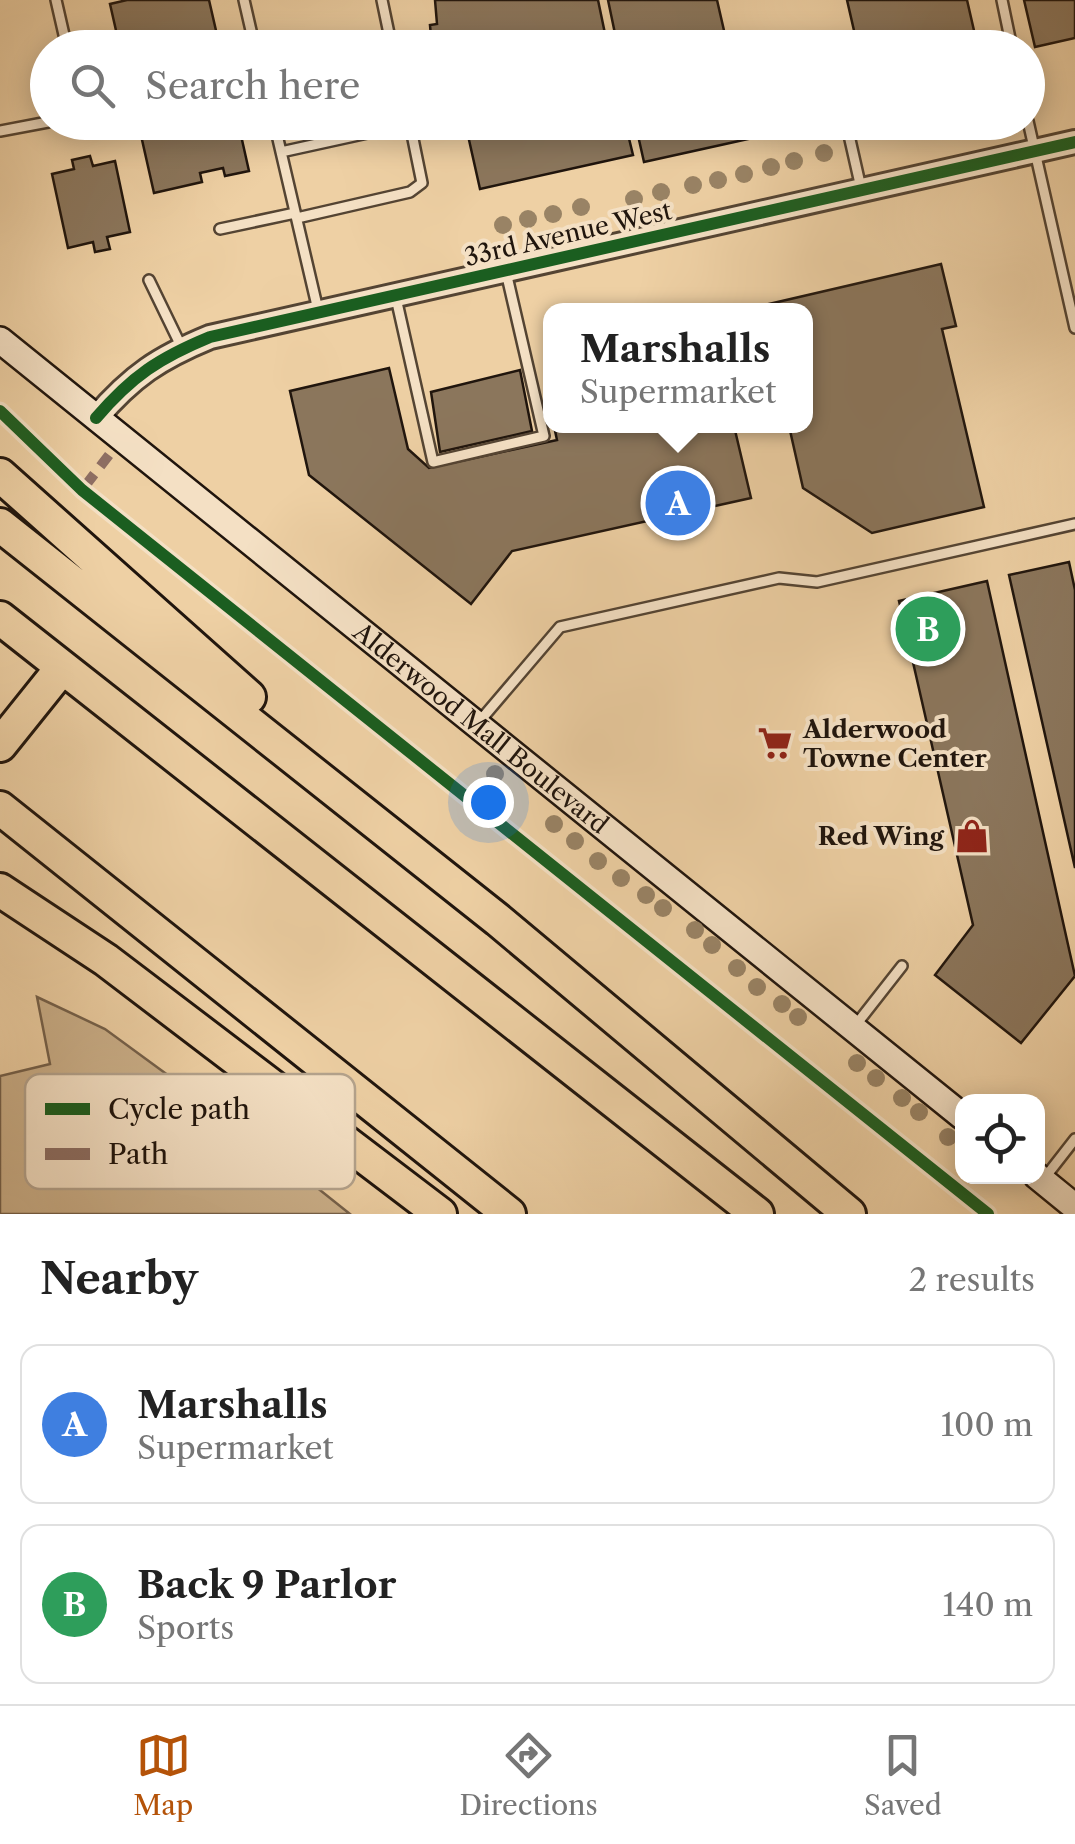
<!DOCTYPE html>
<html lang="en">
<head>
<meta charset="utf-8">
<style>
  :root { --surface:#fff; --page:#f6f6f6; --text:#222; --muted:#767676; --line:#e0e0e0; --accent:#b45309 }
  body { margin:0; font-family:"Libre Caslon Text",serif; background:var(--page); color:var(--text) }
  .controls { position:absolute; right:30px; bottom:30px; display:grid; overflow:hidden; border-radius:20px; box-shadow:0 5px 25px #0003 }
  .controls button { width:90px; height:90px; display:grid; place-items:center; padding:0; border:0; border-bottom:2px solid var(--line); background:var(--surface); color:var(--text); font:50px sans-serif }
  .you { position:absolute; left:488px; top:802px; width:35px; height:35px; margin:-25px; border:8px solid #fff; border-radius:50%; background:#1a73e8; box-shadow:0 0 0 15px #1a73e833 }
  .badge { display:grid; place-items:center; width:65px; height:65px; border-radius:50%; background:var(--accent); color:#fff; font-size:32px; font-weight:700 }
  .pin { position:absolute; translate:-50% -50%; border:5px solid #fff; box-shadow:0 2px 10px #0006 }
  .popup { position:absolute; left:543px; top:303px; width:270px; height:130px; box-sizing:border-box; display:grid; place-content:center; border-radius:20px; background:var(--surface); filter:drop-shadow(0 2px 8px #0005); font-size:32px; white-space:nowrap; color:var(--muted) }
  .popup b { font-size:38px; color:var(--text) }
  .popup::after { content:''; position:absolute; left:50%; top:100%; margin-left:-20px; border:20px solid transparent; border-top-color:var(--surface) }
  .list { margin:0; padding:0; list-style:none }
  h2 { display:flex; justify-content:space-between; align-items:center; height:130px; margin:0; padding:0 40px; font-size:42px }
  h2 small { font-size:32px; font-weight:400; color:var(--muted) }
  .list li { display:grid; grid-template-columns:65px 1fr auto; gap:30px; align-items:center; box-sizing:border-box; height:160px; margin:0 20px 20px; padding:0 20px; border:2px solid var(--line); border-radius:20px }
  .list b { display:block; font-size:38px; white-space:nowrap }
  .list p { margin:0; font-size:32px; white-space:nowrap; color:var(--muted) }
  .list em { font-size:32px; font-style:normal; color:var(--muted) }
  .icon { flex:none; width:55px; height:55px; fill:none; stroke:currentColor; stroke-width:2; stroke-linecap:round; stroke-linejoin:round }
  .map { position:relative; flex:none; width:1075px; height:1214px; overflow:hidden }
  .search { position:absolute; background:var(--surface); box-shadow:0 5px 25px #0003; left:30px; right:30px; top:30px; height:110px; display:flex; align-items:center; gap:25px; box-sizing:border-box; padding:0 35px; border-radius:55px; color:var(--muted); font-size:38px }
  .sheet { height:490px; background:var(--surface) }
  nav { display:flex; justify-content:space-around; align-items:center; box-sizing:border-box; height:140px; border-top:2px solid var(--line); background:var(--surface); font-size:28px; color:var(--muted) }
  nav a { display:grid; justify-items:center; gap:5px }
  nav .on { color:var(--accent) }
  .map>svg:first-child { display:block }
  .green { fill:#cbb08a; stroke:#76624c; stroke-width:2.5 }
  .building { fill:#8b765c; stroke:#20150d; stroke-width:2.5 }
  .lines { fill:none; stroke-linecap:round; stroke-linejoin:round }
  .service-casing { stroke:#544433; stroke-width:14 }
  .tertiary-casing { stroke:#544433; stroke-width:28 }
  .secondary-casing { stroke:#20150d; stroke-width:30 }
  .motorway-casing { stroke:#20150d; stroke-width:38 }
  .service { stroke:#f4e0c4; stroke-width:9 }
  .tertiary { stroke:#f4e0c4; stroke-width:22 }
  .secondary { stroke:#f4e0c4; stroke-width:25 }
  .motorway { stroke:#eed0a4; stroke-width:32 }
  .quiet { stroke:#8d6e63; stroke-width:10; stroke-dasharray:20 10; stroke-linecap:butt }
  .cycleway-casing { stroke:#f4e0c4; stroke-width:19 }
  .cycleway { stroke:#1b5e20; stroke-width:12 }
  .tree { fill:#998365 }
  .labels { text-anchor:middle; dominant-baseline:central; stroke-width:8; stroke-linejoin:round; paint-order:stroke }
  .street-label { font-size:25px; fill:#20150d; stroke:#f4e0c4 }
  .poi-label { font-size:25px; font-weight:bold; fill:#20150d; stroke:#f4e0c4; text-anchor:start }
  .key { fill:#f4e0c4; stroke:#b4a38d; stroke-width:2.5 }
  .key-label { font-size:28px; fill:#20150d }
</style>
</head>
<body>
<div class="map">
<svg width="1075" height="1214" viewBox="0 0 1075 1214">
  <rect width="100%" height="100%" fill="#eed0a4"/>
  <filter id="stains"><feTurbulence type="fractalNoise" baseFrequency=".002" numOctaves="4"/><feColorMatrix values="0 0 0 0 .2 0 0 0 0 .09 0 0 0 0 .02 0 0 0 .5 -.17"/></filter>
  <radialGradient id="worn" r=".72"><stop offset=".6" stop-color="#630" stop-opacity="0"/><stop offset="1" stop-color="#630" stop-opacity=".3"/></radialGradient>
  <path class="green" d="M37 997 105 1029 266 1147 350 1214H0V1076L50 1064Z"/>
  <path class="building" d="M127 0H209L220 48H120L110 4Z
    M435 0H598L608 48H432L430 25 437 24Z
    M608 0H717L728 48H618Z
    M847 0H967L978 48H858Z
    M1024 0H1075V38L1035 47Z
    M138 122H238L249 171 225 176 223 168 200 173 202 182 154 193Z
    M465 122H625L633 155 480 189Z
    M635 122H745L748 139 644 162Z
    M90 156 93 166 115 161 130 232 107 237 110 249 95 252 93 242 68 248 52 174 74 169 72 160Z
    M941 264 956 326 942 329 984 507 872 533 803 488 789 426H806V310H770L769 304Z
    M389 368 408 449 429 468 557 440 554 426H734L751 498 512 551 471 604 309 475 290 391Z
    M520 370 532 431 440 452 431 392Z
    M1069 562 1075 590V868L1009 575Z
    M987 581 1075 976 1021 1043 935 975 973 925 899 601Z"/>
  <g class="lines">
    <g class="service-casing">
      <path id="service" d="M56 0 67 48
        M244 0 255 48
        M382 0 392 48
        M1002 0 1012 48
        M1028 121 1075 328
        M274 122 318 310
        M846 122 861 188
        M0 131 48 122
        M281 152 395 127 412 134 422 183 410 192 297 218
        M220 229 295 213
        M149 280 181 346
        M396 298 433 462 544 436 506 272
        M479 722 560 627 779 578 817 582 1075 524
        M855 1026 902 966
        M1043 1180 1075 1139"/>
    </g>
    <g class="tertiary-casing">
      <path id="tertiary" d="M96 418C132 376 159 358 210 337L1075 142"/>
    </g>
    <g class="secondary-casing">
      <g id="secondary">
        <path id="s1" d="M0 340 962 1116"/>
        <path d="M1037 1176 1075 1207"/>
      </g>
    </g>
    <g class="motorway-casing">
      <path id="motorway" d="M0 475 249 697
        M0 525 498 920 849 1214
        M0 618 757 1214
        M0 745 61 669
        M0 808 509 1214
        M0 890 106 960 440 1214"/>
    </g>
    <use href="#service" class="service"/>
    <use href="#tertiary" class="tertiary"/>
    <use href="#secondary" class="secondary"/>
    <use href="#motorway" class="motorway"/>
    <path class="quiet" d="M82 490 109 455"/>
    <g class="cycleway-casing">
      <path id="cycleway" d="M0 411 82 490 988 1214
        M96 418C132 376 159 358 210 337L1075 142"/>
    </g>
    <use href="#cycleway" class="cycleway"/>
  </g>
  <g class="tree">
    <circle cx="824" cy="153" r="9"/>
    <circle cx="794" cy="161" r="9"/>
    <circle cx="771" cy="167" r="9"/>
    <circle cx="744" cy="174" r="9"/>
    <circle cx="718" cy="180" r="9"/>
    <circle cx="693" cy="185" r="9"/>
    <circle cx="661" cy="192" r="9"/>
    <circle cx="634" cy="199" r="9"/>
    <circle cx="581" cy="207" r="9"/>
    <circle cx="553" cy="214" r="9"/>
    <circle cx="528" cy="219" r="9"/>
    <circle cx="503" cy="225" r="9"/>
    <circle cx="495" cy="774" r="9"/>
    <circle cx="554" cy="824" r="9"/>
    <circle cx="575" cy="841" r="9"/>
    <circle cx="598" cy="861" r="9"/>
    <circle cx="621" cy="878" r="9"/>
    <circle cx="646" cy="895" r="9"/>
    <circle cx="663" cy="908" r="9"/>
    <circle cx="695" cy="930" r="9"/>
    <circle cx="712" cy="945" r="9"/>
    <circle cx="737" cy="968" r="9"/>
    <circle cx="757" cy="987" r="9"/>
    <circle cx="782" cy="1004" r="9"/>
    <circle cx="798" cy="1017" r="9"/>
    <circle cx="857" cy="1063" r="9"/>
    <circle cx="876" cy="1078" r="9"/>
    <circle cx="902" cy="1098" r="9"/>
    <circle cx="919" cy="1112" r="9"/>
    <circle cx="948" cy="1137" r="9"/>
  </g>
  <defs>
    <g id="supermarket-bare" transform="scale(2.7)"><path d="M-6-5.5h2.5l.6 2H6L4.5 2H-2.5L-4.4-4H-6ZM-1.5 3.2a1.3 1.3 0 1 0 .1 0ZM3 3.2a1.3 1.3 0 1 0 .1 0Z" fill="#8f2418" stroke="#f4e0c4" stroke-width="2.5" paint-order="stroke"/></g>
    <g id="shop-bare" transform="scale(2.7)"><path d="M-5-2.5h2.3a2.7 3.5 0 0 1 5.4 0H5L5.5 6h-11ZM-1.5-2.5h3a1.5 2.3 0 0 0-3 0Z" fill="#8f2418" stroke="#f4e0c4" stroke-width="2.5" paint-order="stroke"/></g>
  </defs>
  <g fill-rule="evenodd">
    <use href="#supermarket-bare" x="775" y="743"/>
    <use href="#shop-bare" x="972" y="836"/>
  </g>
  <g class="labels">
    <g class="street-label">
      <text transform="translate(568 234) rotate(-13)">33rd Avenue West</text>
      <text stroke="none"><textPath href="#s1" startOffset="618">Alderwood Mall Boulevard</textPath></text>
    </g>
    <g class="poi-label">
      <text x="803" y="729">Alderwood<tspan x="803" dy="29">Towne Center</tspan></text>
      <text x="944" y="836" text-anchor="end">Red Wing</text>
    </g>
  </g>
  <rect x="25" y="1074" width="330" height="115" rx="15" class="key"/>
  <rect x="45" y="1103" width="45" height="12" fill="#1b5e20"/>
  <rect x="45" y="1148" width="45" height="12" fill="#8d6e63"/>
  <g class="key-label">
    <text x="108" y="1119">Cycle path</text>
    <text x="108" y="1164">Path</text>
  </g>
  <rect width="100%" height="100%" filter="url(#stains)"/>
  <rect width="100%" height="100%" fill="url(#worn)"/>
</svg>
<div class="controls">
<button><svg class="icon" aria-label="locate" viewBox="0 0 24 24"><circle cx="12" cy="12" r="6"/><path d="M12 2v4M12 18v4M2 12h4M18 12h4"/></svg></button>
</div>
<div class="you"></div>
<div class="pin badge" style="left:678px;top:503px;background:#3f7fe0">A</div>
<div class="popup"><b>Marshalls</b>Supermarket</div>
<div class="pin badge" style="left:928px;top:629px;background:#2e9e5b">B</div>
<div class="search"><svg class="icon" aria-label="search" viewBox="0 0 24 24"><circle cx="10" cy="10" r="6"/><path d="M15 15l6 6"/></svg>Search here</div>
</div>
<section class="sheet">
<h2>Nearby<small>2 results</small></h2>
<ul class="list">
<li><span class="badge" style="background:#3f7fe0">A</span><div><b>Marshalls</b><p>Supermarket</p></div><em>100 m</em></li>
<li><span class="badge" style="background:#2e9e5b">B</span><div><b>Back 9 Parlor</b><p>Sports</p></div><em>140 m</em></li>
</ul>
</section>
<nav>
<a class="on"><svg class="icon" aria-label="map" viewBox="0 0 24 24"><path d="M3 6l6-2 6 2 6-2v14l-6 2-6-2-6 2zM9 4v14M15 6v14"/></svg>Map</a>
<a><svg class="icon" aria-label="directions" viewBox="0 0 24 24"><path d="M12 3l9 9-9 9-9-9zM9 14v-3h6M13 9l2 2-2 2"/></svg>Directions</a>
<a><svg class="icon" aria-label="saved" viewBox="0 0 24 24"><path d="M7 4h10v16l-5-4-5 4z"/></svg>Saved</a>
</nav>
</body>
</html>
